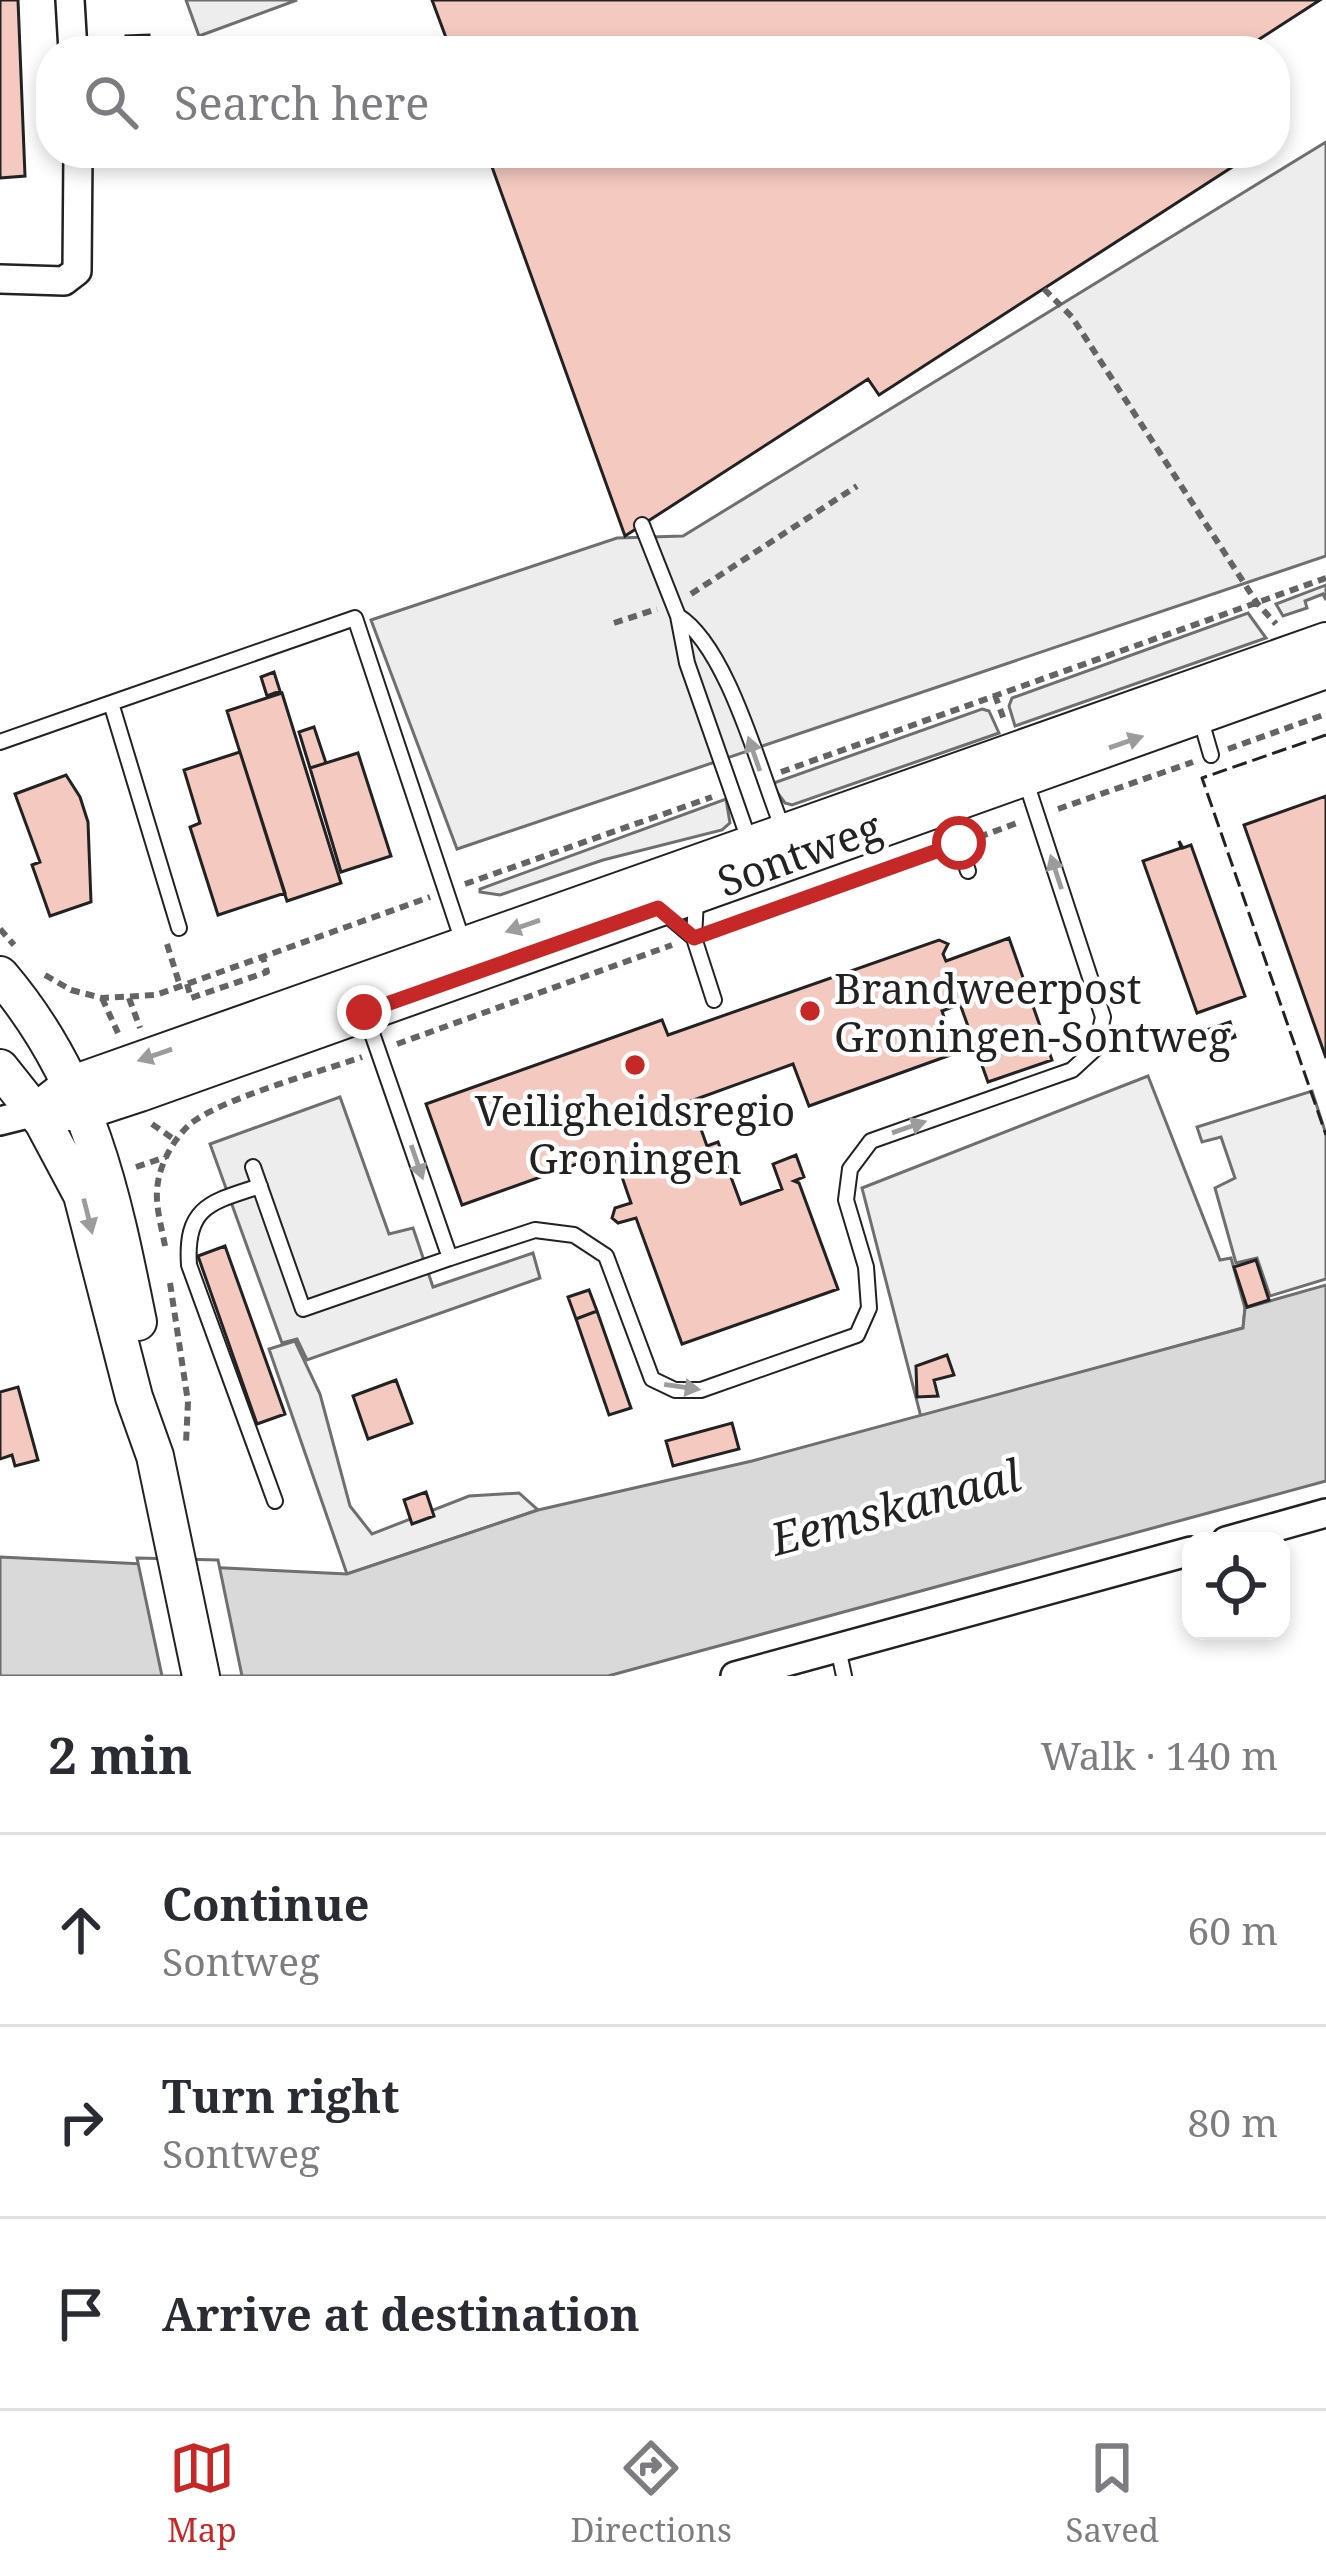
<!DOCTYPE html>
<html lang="en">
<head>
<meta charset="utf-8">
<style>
  :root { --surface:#fff; --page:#f7f7f7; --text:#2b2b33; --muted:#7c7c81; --line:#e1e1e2; --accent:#c62828 }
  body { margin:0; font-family:"Noto Serif",serif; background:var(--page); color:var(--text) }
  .controls { position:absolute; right:36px; bottom:36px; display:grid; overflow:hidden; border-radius:24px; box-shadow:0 6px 18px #0003 }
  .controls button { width:108px; height:108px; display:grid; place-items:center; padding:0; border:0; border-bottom:3px solid var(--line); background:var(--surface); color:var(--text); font:60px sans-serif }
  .stop { position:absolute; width:36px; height:36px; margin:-27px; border:9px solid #c62828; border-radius:50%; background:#fff }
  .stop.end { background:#c62828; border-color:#fff; box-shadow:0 3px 12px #0008 }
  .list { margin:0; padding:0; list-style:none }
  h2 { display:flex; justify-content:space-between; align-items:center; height:156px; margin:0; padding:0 48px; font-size:51px }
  h2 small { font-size:39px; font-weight:400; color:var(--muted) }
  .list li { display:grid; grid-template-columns:78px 1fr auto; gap:36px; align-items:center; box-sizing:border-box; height:192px; padding:0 48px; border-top:3px solid var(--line) }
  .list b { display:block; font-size:45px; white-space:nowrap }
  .list p { margin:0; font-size:39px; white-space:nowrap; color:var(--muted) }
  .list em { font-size:39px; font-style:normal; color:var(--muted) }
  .icon { flex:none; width:66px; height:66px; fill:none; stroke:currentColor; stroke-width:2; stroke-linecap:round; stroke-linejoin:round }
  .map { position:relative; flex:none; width:1326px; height:1676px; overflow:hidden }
  .search { position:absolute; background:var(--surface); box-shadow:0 6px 18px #0003; left:36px; right:36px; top:36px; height:132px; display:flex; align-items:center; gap:30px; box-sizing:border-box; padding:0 42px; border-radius:48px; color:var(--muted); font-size:45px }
  .sheet { height:732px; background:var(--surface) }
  nav { display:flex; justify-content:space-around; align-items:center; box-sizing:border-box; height:168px; border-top:3px solid var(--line); background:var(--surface); font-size:33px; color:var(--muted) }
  nav a { display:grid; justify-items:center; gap:6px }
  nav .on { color:var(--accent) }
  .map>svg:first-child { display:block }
  .green { fill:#eee; stroke:#6f6f6f; stroke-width:3 }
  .parking { fill:#ededed; stroke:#6f6f6f; stroke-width:3 }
  .water { fill:#d9d9d9; stroke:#6f6f6f; stroke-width:3 }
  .pier { fill:#fff; stroke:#6f6f6f; stroke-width:3 }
  .building { fill:#f3c9c0; stroke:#222; stroke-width:3 }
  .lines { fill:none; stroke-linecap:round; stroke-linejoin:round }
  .service-casing { stroke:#222; stroke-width:18 }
  .minor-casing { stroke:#222; stroke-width:32 }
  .tertiary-casing { stroke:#222; stroke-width:40 }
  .path { stroke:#646464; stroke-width:6; stroke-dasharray:9 6; stroke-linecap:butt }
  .service { stroke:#fff; stroke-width:14 }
  .minor { stroke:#fff; stroke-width:27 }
  .tertiary { stroke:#fff; stroke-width:36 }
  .fence { stroke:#222; stroke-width:3; stroke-dasharray:15 6; stroke-linecap:butt }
  .oneway { fill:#9c9c9c }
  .route { stroke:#c62828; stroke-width:15 }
  .poi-dot { fill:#c62828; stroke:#fff; stroke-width:4.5 }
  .labels { text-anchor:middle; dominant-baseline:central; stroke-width:9; stroke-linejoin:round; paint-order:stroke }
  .street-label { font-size:42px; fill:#222; stroke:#fff }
  .poi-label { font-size:42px; fill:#222; stroke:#fff; text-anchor:start }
  .water-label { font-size:45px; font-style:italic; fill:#222; stroke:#fff }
</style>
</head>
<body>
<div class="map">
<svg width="1326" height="1676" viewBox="0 0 1326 1676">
  <rect width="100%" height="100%" fill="#fff"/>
  <path class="green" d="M1326 585V600L1323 594 1305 601 1307 608 1283 616 1276 604Z
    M1248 613 1266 638 1015 726 1009 706 1012 698Z
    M982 709 989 711 999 733 792 805 785 803 771 784Z
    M726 799 730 823 722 830 603 860 500 895 480 892V889Z
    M1148 1076 1220 1260 1231 1258 1245 1308 1243 1328 921 1417 862 1188Z
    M1312 1091 1326 1134V1279L1270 1296 1257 1258 1236 1263 1215 1188 1235 1178 1221 1137 1202 1142 1197 1127Z
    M295 1341 320 1394 350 1506 372 1534 469 1496 519 1493 538 1510 347 1574 269 1349Z"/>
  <path class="parking" d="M186 0H297L199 36Z
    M1326 142V556L457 849 371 620 617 538 683 536Z
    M340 1097 389 1234 413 1228 433 1287 533 1253 540 1278 307 1360 297 1339 282 1343 210 1144Z"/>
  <path class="water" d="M1326 1285V1481L608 1676H0V1557L347 1574 538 1510 752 1461 1243 1328 1245 1308Z"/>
  <path class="pier" d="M137 1558 218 1560 242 1676H162Z"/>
  <path class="building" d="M0 0H18L25 176 0 178Z
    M432 0H1320L1241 51H451Z
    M149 35 150 47 127 49 126 36Z
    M487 153H1254L879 395 868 379 625 536Z
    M274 672 280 691 267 696 261 677Z
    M282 693 341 883 287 901 227 711Z
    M314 727 326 763 310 768 299 732Z
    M240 752 285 893 218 915 190 827 200 823 184 770Z
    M358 753 391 856 341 872 310 768Z
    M66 775 80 797 88 822 91 902 50 916 32 865 40 862 15 794Z
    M1326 796V1058L1244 825Z
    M1179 841 1183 848 1191 845 1245 996 1197 1013 1143 861 1181 848Z
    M1009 938 1052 1060 988 1082 960 1004 942 1011 956 1053 809 1106 793 1064 691 1101 707 1146 718 1142 741 1204 782 1189 773 1164 796 1155 804 1177 794 1181 799 1183 838 1289 682 1344 636 1218 618 1223 612 1218 615 1208 631 1203 613 1151 462 1205 426 1104 662 1020 668 1035 939 940 948 944 943 954 946 961Z
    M1230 1022 1235 1037 1200 1049 1195 1034Z
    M225 1246 285 1414 257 1424 198 1256Z
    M1256 1260 1269 1300 1247 1307 1234 1267Z
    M589 1290 597 1311 576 1319 568 1297Z
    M597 1311 631 1408 609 1415 576 1319Z
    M947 1355 954 1375 934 1380 938 1396 917 1397 916 1366Z
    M396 1380 412 1423 368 1439 353 1396Z
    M18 1387 38 1460 15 1466 12 1455 0 1459V1392Z
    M732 1423 739 1449 673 1466 666 1441Z
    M426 1492 434 1516 412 1524 404 1500Z"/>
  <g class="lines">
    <g class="service-casing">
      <path id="service" d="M642 525 678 616 687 663 749 840
        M678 616C728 647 760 773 783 829
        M1200 717 1211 755
        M0 742 111 703
        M946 807 968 871
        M696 900 694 938 714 1000
        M661 910 694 938
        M179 928 111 703 355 618 464 945
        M366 1016 450 1258 535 1230 574 1235 606 1256 652 1379 675 1390H701L857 1335 869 1308 866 1267 846 1200 850 1169 871 1141 1072 1070 1096 1048 1103 1017 1025 779
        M253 1167 303 1309 450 1258
        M260 1186C211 1202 185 1206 189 1265L275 1501
        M838 1648 844 1676"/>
    </g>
    <g class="minor-casing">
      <path id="minor" d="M70 0 73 51
        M0 279 64 281 77 271 78 153
        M0 1121 36 1112
        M1226 1541 1326 1513
        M735 1676 1191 1551"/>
    </g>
    <g class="tertiary-casing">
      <path id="tertiary" d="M0 975C89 1079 112 1192 138 1322
        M0 1068 43 1122 82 1195 134 1397 155 1456 201 1676
        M36 1112 70 1085 1326 641
        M36 1112H82L140 1093 1326 670"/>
    </g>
    <path class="path" d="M1044 289 1072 317 1257 603 1276 624
      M691 594 857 486
      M614 623 657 609
      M995 695 1004 720
      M1228 749 1326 714
      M781 772 1326 578
      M1058 809 1193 762
      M979 837 1017 823
      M465 884 712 797
      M0 929 14 945
      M713 931 938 851
      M167 944 180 986
      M45 975 71 990 102 998 156 995 430 897
      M187 984 191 998 267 972 263 957
      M102 998 118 1033
      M129 998 140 1028
      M397 1044 672 945
      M152 1124 175 1140
      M136 1167 166 1157
      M165 1246C162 1229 156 1209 157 1191 158 1167 172 1141 189 1125 219 1099 320 1072 362 1057
      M170 1283 188 1402 186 1443"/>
    <use href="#service" class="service"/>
    <use href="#minor" class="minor"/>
    <use href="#tertiary" class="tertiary"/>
    <path class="fence" d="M1326 735 1202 778 1326 1135"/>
  </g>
  <defs><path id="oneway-solid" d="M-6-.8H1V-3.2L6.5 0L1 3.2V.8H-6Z" transform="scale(3)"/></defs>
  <g class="oneway">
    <use href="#oneway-solid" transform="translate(1126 742) rotate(-19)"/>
    <use href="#oneway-solid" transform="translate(754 754) rotate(-109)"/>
    <use href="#oneway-solid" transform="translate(1056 872) rotate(-108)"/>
    <use href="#oneway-solid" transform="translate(523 926) rotate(161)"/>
    <use href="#oneway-solid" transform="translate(155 1055) rotate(161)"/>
    <use href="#oneway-solid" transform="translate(909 1127) rotate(-19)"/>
    <use href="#oneway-solid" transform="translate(417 1162) rotate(71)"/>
    <use href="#oneway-solid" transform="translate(88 1216) rotate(76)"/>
    <use href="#oneway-solid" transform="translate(682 1387) rotate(8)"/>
  </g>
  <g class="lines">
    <path class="route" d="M364 1012 658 908 694 938 959 843"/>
  </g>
  <g class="poi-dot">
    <circle cx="810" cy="1011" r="12"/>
    <circle cx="635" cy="1065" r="12"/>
  </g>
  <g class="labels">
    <g class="street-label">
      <text transform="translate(799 853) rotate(-20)">Sontweg</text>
    </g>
    <g class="poi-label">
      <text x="834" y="987">Brandweerpost<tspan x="834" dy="48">Groningen-Sontweg</tspan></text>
      <text x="635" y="1109" text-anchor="middle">Veiligheidsregio<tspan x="635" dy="48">Groningen</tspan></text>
    </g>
    <g class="water-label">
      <text transform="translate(895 1506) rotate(-15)">Eemskanaal</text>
    </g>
  </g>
</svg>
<div class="controls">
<button><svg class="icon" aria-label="locate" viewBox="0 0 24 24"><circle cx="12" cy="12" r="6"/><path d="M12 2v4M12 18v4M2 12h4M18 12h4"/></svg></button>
</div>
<div class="stop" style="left:959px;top:843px"></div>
<div class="stop end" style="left:364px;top:1012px"></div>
<div class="search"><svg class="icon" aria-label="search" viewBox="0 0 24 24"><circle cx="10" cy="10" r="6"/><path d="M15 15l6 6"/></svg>Search here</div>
</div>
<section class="sheet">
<h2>2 min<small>Walk · 140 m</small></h2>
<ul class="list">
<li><svg class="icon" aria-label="ahead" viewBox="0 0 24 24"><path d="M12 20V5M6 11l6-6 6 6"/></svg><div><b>Continue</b><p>Sontweg</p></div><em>60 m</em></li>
<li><svg class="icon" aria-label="right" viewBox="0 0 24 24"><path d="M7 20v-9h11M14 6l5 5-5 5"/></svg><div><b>Turn right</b><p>Sontweg</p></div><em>80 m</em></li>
<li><svg class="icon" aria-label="arrive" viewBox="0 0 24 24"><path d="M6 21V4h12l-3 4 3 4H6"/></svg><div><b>Arrive at destination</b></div></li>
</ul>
</section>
<nav>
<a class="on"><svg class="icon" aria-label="map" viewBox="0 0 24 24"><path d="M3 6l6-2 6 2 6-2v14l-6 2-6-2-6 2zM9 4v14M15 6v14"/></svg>Map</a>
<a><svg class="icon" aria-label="directions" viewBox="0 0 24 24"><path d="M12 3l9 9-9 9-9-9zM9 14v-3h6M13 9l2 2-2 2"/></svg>Directions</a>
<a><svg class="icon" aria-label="saved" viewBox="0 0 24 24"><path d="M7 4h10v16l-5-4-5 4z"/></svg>Saved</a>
</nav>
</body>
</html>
